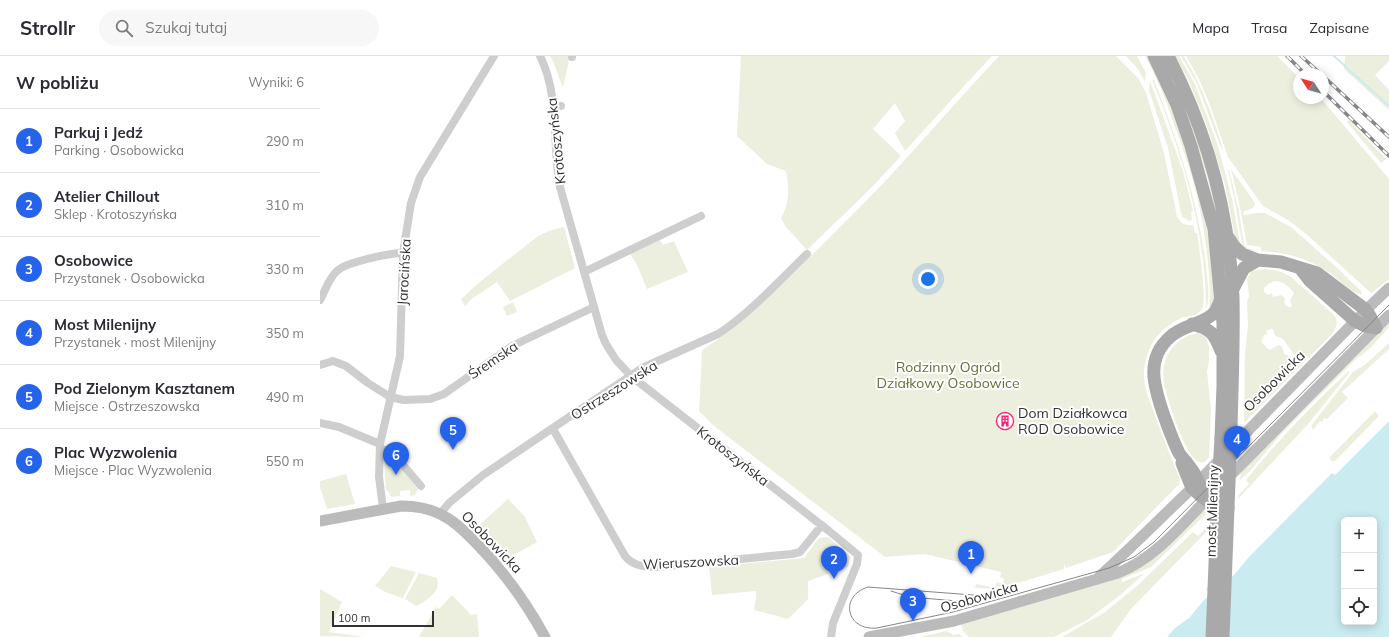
<!DOCTYPE html>
<html lang="pl">
<head>
<meta charset="utf-8">
<style>
  :root { --surface:#fff; --page:#f7f7f7; --text:#2b2b33; --muted:#7c7c81; --line:#e1e1e2; --accent:#2563eb }
  body { margin:0; font-family:Mulish,sans-serif; background:var(--page); color:var(--text) }
  .controls { position:absolute; right:12px; bottom:12px; display:grid; overflow:hidden; border-radius:6px; box-shadow:0 2px 10px #0003 }
  .controls button { width:36px; height:36px; display:grid; place-items:center; padding:0; border:0; border-bottom:1px solid var(--line); background:var(--surface); color:var(--text); font:20px sans-serif }
  .compass { position:absolute; left:973px; top:12px; width:36px; height:36px; border-radius:50%; background:var(--surface); box-shadow:0 2px 10px #0003; rotate:306deg }
  .scale { position:absolute; left:12px; bottom:10px; width:102px; box-sizing:border-box; padding-left:4px; border:2px solid #313131; border-top:0; font-size:11px; line-height:14px; white-space:nowrap; color:#313131; -webkit-text-stroke:3px #fff; paint-order:stroke }
  .you { position:absolute; left:608px; top:223px; width:14px; height:14px; margin:-10px; border:3px solid #fff; border-radius:50%; background:#1a73e8; box-shadow:0 0 0 6px #1a73e833 }
  .badge { display:grid; place-items:center; width:26px; height:26px; border-radius:50%; background:var(--accent); color:#fff; font-size:13px; font-weight:700 }
  .pin { position:absolute; translate:-50% -33px; filter:drop-shadow(0 1px 2px #0008) }
  .pin::after { content:''; position:absolute; top:21px; width:14px; height:12px; background:inherit; clip-path:polygon(0 0,100% 0,50% 100%) }
  .list { margin:0; padding:0; list-style:none }
  h2 { display:flex; justify-content:space-between; align-items:center; height:52px; margin:0; padding:0 16px; font-size:17px }
  h2 small { font-size:13px; font-weight:400; color:var(--muted) }
  .list li { display:grid; grid-template-columns:26px 1fr auto; gap:12px; align-items:center; box-sizing:border-box; height:64px; padding:0 16px; border-top:1px solid var(--line) }
  .list b { display:block; font-size:15px; white-space:nowrap }
  .list p { margin:0; font-size:13px; white-space:nowrap; color:var(--muted) }
  .list em { font-size:13px; font-style:normal; color:var(--muted) }
  .icon { flex:none; width:22px; height:22px; fill:none; stroke:currentColor; stroke-width:2; stroke-linecap:round; stroke-linejoin:round }
  .map { position:relative; flex:none; width:1069px; height:581px; overflow:hidden }
  header { display:flex; align-items:center; gap:24px; box-sizing:border-box; height:56px; padding:0 20px; background:var(--surface); border-bottom:1px solid var(--line) }
  header strong { font-size:19px }
  nav { display:flex; gap:22px; margin-inline-start:auto; font-size:14px }
  .search { width:280px; height:36px; background:var(--page); display:flex; align-items:center; gap:10px; box-sizing:border-box; padding:0 14px; border-radius:22px; color:var(--muted); font-size:15px }
  main { display:flex }
  aside { flex:1; background:var(--surface) }
  .map>svg:first-child { display:block }
  .green { fill:#ecefde; fill-rule:evenodd }
  .water { fill:#caebf0; fill-rule:evenodd }
  .lines { fill:none; stroke-linecap:round; stroke-linejoin:round }
  .stream { stroke:#caebf0; stroke-width:2 }
  .street { stroke:#cecece; stroke-width:8 }
  .secondary { stroke:#bbb; stroke-width:11 }
  .primary { stroke:#a9a9a9; stroke-width:13 }
  .tram { stroke:#868686; stroke-width:1 }
  .rail-casing { stroke:#868686; stroke-width:3.5 }
  .rail { stroke:#fff; stroke-width:2; stroke-dasharray:6; stroke-linecap:butt }
  .primary-bridge { stroke:#a9a9a9; stroke-width:13 }
  .labels { text-anchor:middle; dominant-baseline:central; stroke-width:4; stroke-linejoin:round; paint-order:stroke }
  .street-label { font-size:14px; fill:#313131; stroke:#fff }
  .park-label { font-size:14px; fill:#63713a; stroke:#fff }
  .poi-label { font-size:14px; fill:#313131; stroke:#fff; text-anchor:start }
</style>
</head>
<body>
<header>
<strong>Strollr</strong>
<div class="search"><svg class="icon" aria-label="search" viewBox="0 0 24 24"><circle cx="10" cy="10" r="6"/><path d="M15 15l6 6"/></svg>Szukaj tutaj</div>
<nav><a>Mapa</a><a>Trasa</a><a>Zapisane</a></nav>
</header>
<main>
<aside>
<h2>W pobliżu<small>Wyniki: 6</small></h2>
<ul class="list">
<li><span class="badge">1</span><div><b>Parkuj i Jedź</b><p>Parking · Osobowicka</p></div><em>290 m</em></li>
<li><span class="badge">2</span><div><b>Atelier Chillout</b><p>Sklep · Krotoszyńska</p></div><em>310 m</em></li>
<li><span class="badge">3</span><div><b>Osobowice</b><p>Przystanek · Osobowicka</p></div><em>330 m</em></li>
<li><span class="badge">4</span><div><b>Most Milenijny</b><p>Przystanek · most Milenijny</p></div><em>350 m</em></li>
<li><span class="badge">5</span><div><b>Pod Zielonym Kasztanem</b><p>Miejsce · Ostrzeszowska</p></div><em>490 m</em></li>
<li><span class="badge">6</span><div><b>Plac Wyzwolenia</b><p>Miejsce · Plac Wyzwolenia</p></div><em>550 m</em></li>
</ul>
</aside>
<div class="map">
<svg width="1069" height="581" viewBox="0 0 1069 581">
  <rect width="100%" height="100%" fill="#fff"/>
  <path class="green" d="M230 0H250L243 32 233 5Z
    M421 0H672L645 29 585 95 575 77 585 65 575 47 553 73 581 100 551 132 487 194 466 171 461 162C470 146 469 132 466 115L447 108 417 80Z
    M679 0H796L818 22 826 37 844 97 857 160C860 167 865 170 873 169L875 177H877C879 190 887 244 882 253 879 260 868 260 861 262 854 266 846 271 841 276 831 286 825 301 824 315 823 329 829 343 834 356 842 379 851 402 860 424L859 430 858 429 793 496 746 512 744 508V513L678 533 655 532 656 528 675 532 677 526 683 528 684 523 680 521 681 516 605 498 565 501 394 370 379 355 382 294C422 269 456 234 490 201 517 174 545 147 571 119 607 80 642 39 679 0Z
    M806 0H817L826 17 825 26 818 13Z
    M825 0H830L837 13 868 98 883 154 890 190 895 242 891 255C888 251 890 244 890 238 889 211 886 185 881 159 875 128 865 97 854 68 846 44 837 22 825 0Z
    M838 0H843L855 24 883 97 899 162H897L887 120 877 89Z
    M854 0H859L875 28 898 90 912 143 920 188 926 197 915 181 905 129 887 70 868 23Z
    M861 0H864C882 30 894 63 904 96L900 89 877 28Z
    M866 0H957L979 22V42H999L1004 46 1069 123V223L1051 237 985 177 968 164 943 150 908 101 890 49 879 23Z
    M1025 0H1069V5L1055 19 1069 34V54L1024 13Z
    M832 24H834L835 27C859 87 878 147 886 210 887 224 891 240 886 253 886 175 862 96 832 24Z
    M830 25 863 115 873 155 871 156 872 164 869 165 862 161 861 157 848 92 829 34Z
    M1029 64 1066 103 1061 107 1027 66Z
    M909 113 919 156 924 188 927 192 935 194V195L925 193 922 187 915 146 908 114Z
    M911 113 935 147C934 154 928 153 923 156L924 159 937 157H945L971 171 1015 210 1041 235 1042 239C1030 236 1021 225 1011 218 988 202 968 197 941 195V191L927 189 919 147Z
    M244 171 255 212 190 245 177 226 151 243 145 250 141 243 161 225 218 180 229 175Z
    M340 184 343 189 354 185 368 216 327 233 317 209 310 198Z
    M945 213 959 215 970 220 1012 257 1016 262 1017 268 1013 277 924 367 925 299 928 269 927 246 929 240 927 223 931 215ZM954 225C964 225 968 230 974 237L970 245 972 249 971 251H968L965 249 964 244 966 243 961 239 953 241 952 237 948 239 944 236V232L948 228ZM951 273H953L955 280 963 283 975 300 973 302H970L968 299 964 298 962 290 958 289 950 294 946 291 941 285 945 278 948 280 946 275Z
    M193 246 197 256 187 260 183 251Z
    M1069 265V271C1060 281 1049 296 1037 302L961 378 930 415 920 424 921 413Z
    M878 277 886 281 889 291V305L887 315 891 355 889 401C872 430 846 337 844 328 843 322 843 315 844 309 848 292 861 280 878 277Z
    M1069 287V293L1022 336 1028 342 1007 363 1004 362 1002 366 1000 365 993 374 991 370 1033 316 1046 308Z
    M1029 315V317L989 367 918 443 919 439 929 428 926 424C957 386 992 348 1029 315Z
    M1055 355 1059 360 1015 405H1012L1009 402Z
    M67 397 70 398 98 433 95 439 90 440V434L80 435V440L71 441 69 436 66 434 64 402 67 399Z
    M26 418 35 448 7 453 0 431V425Z
    M188 443 205 461 217 486 185 504 156 472Z
    M886 450V458L831 511 802 523V526L825 517 799 540 767 564 734 581H649L642 574H643L641 568 801 519Z
    M886 472V476L811 553 791 581H742L785 556 817 530 873 476 878 480Z
    M508 481 528 498 530 501 528 511 488 525V543L468 563 434 554 436 541V535L392 539 389 511 484 502 499 482Z
    M71 510 96 516 83 542 65 536 55 530Z
    M99 517 117 522C118 525 118 529 117 532 115 539 102 548 96 550L85 543Z
    M0 533 22 546 9 576 44 581 0 580Z
    M132 539 151 559 157 558 159 581H99L116 551 119 553Z
    M626 575 634 579 639 578 643 581H600Z"/>
  <path class="water" d="M1069 365V581H847L855 572 869 562 883 545 906 524 913 520 929 501 1012 417 1015 419ZM1024 464H1054V566H1024Z"/>
  <g class="lines">
    <path class="stream" d="M1014 0 1069 50"/>
    <path class="street" d="M220 0C240 40 232 88 240 131L282 279 286 288 296 304 311 320 509 475 538 499 537 508 513 567 511 581
      M252 1V0
      M233 51 241 50
      M264 216 381 160
      M0 244C5 235 9 222 17 215 26 206 70 197 83 197
      M0 309 13 305 26 310 48 327 70 341 84 344 110 343 124 338 192 290 274 251
      M0 367 19 371 60 388
      M233 373 305 500C313 510 324 511 336 511L472 498 480 496 502 469
      M60 393 71 395 101 430
      M63 452 59 421 60 388 80 300 83 197 91 147 100 121 174 0
      M120 458 129 447 163 419 322 312 398 278C429 258 460 224 487 198"/>
    <path class="secondary" d="M906 424 1069 259
      M0 465 81 450C94 450 108 452 120 458 135 465 146 477 158 489 186 518 206 546 225 581
      M779 521 810 492 872 432 1046 254 1069 232
      M549 581 634 565 798 517C837 501 862 468 891 439"/>
    <path class="primary" d="M834 0 857 49 871 90 894 173 903 267V330L901 382
      M848 0C888 77 909 155 913 241 914 285 912 329 911 372
      M908 181 914 190 922 198 938 204 961 206 997 217 1046 254 1050 260 1056 272
      M980 212 990 225 1035 265 1045 270 1056 272
      M913 233 924 212 938 204
      M872 268C891 273 894 277 901 295
      M862 407 872 432 883 442
      M886 444C882 433 878 421 870 411 867 406 862 402 859 397 853 385 849 373 844 360 835 333 824 304 850 281 862 269 881 269 893 258 897 254 899 248 901 242
      M892 581 894 533
      M903 581 908 452"/>
    <path class="tram" d="M571 535 590 541 649 546 658 545
      M682 538 666 540 548 531C519 540 526 575 557 572L633 556 789 512 814 501 834 486 1069 249"/>
    <g class="rail-casing">
      <path id="rail" d="M967 0 985 18
        M981 0 1001 18
        M1003 20 1069 81
        M1003 35 1069 100"/>
    </g>
    <use href="#rail" class="rail"/>
    <path class="primary-bridge" d="M908 452 911 372
      M894 533 898 432 901 382"/>
  </g>
  <defs>
    <g id="building-ring" transform="scale(0.9)"><circle r="9.5" fill="#fff" stroke="#f3286d" stroke-width="1.5"/><path d="M-4-6H4V6H1V3H-1V6H-4ZM-2.5-4.3h1.7v1.8h-1.7ZM.8-4.3h1.7v1.8H.8ZM-2.5-1h1.7V.8h-1.7ZM.8-1h1.7V.8H.8Z" fill="#f3286d"/></g>
  </defs>
  <g fill-rule="evenodd">
    <use href="#building-ring" x="685" y="365"/>
  </g>
  <g class="labels">
    <g class="street-label">
      <text transform="translate(236 85) rotate(-96)">Krotoszyńska</text>
      <text transform="translate(84 216) rotate(-87)">Jarocińska</text>
      <text transform="translate(173 304) rotate(-34)">Śremska</text>
      <text transform="translate(954 325) rotate(-45)">Osobowicka</text>
      <text transform="translate(294 334) rotate(-32)">Ostrzeszowska</text>
      <text transform="translate(413 400) rotate(38)">Krotoszyńska</text>
      <text transform="translate(892 455) rotate(-88)">most Milenijny</text>
      <text transform="translate(172 486) rotate(46)">Osobowicka</text>
      <text transform="translate(371 506) rotate(-3)">Wieruszowska</text>
      <text transform="translate(659 541) rotate(-16)">Osobowicka</text>
    </g>
    <g class="park-label">
      <text x="628" y="311">Rodzinny Ogród<tspan x="628" dy="16">Działkowy Osobowice</tspan></text>
    </g>
    <g class="poi-label">
      <text x="698" y="357">Dom Działkowca<tspan x="698" dy="16">ROD Osobowice</tspan></text>
    </g>
  </g>
</svg>
<div class="controls">
<button>+</button>
<button>−</button>
<button><svg class="icon" aria-label="locate" viewBox="0 0 24 24"><circle cx="12" cy="12" r="6"/><path d="M12 2v4M12 18v4M2 12h4M18 12h4"/></svg></button>
</div>
<svg class="compass" viewBox="-18 -18 36 36"><path d="M0-13l5 13h-10z" fill="#e53935"/><path d="M0 13l5-13h-10z" fill="#7c7c81"/></svg>
<div class="scale">100 m</div>
<div class="you"></div>
<div class="pin badge" style="left:651px;top:518px">1</div>
<div class="pin badge" style="left:514px;top:523px">2</div>
<div class="pin badge" style="left:593px;top:565px">3</div>
<div class="pin badge" style="left:917px;top:403px">4</div>
<div class="pin badge" style="left:133px;top:394px">5</div>
<div class="pin badge" style="left:76px;top:419px">6</div>
</div>
</main>
</body>
</html>
